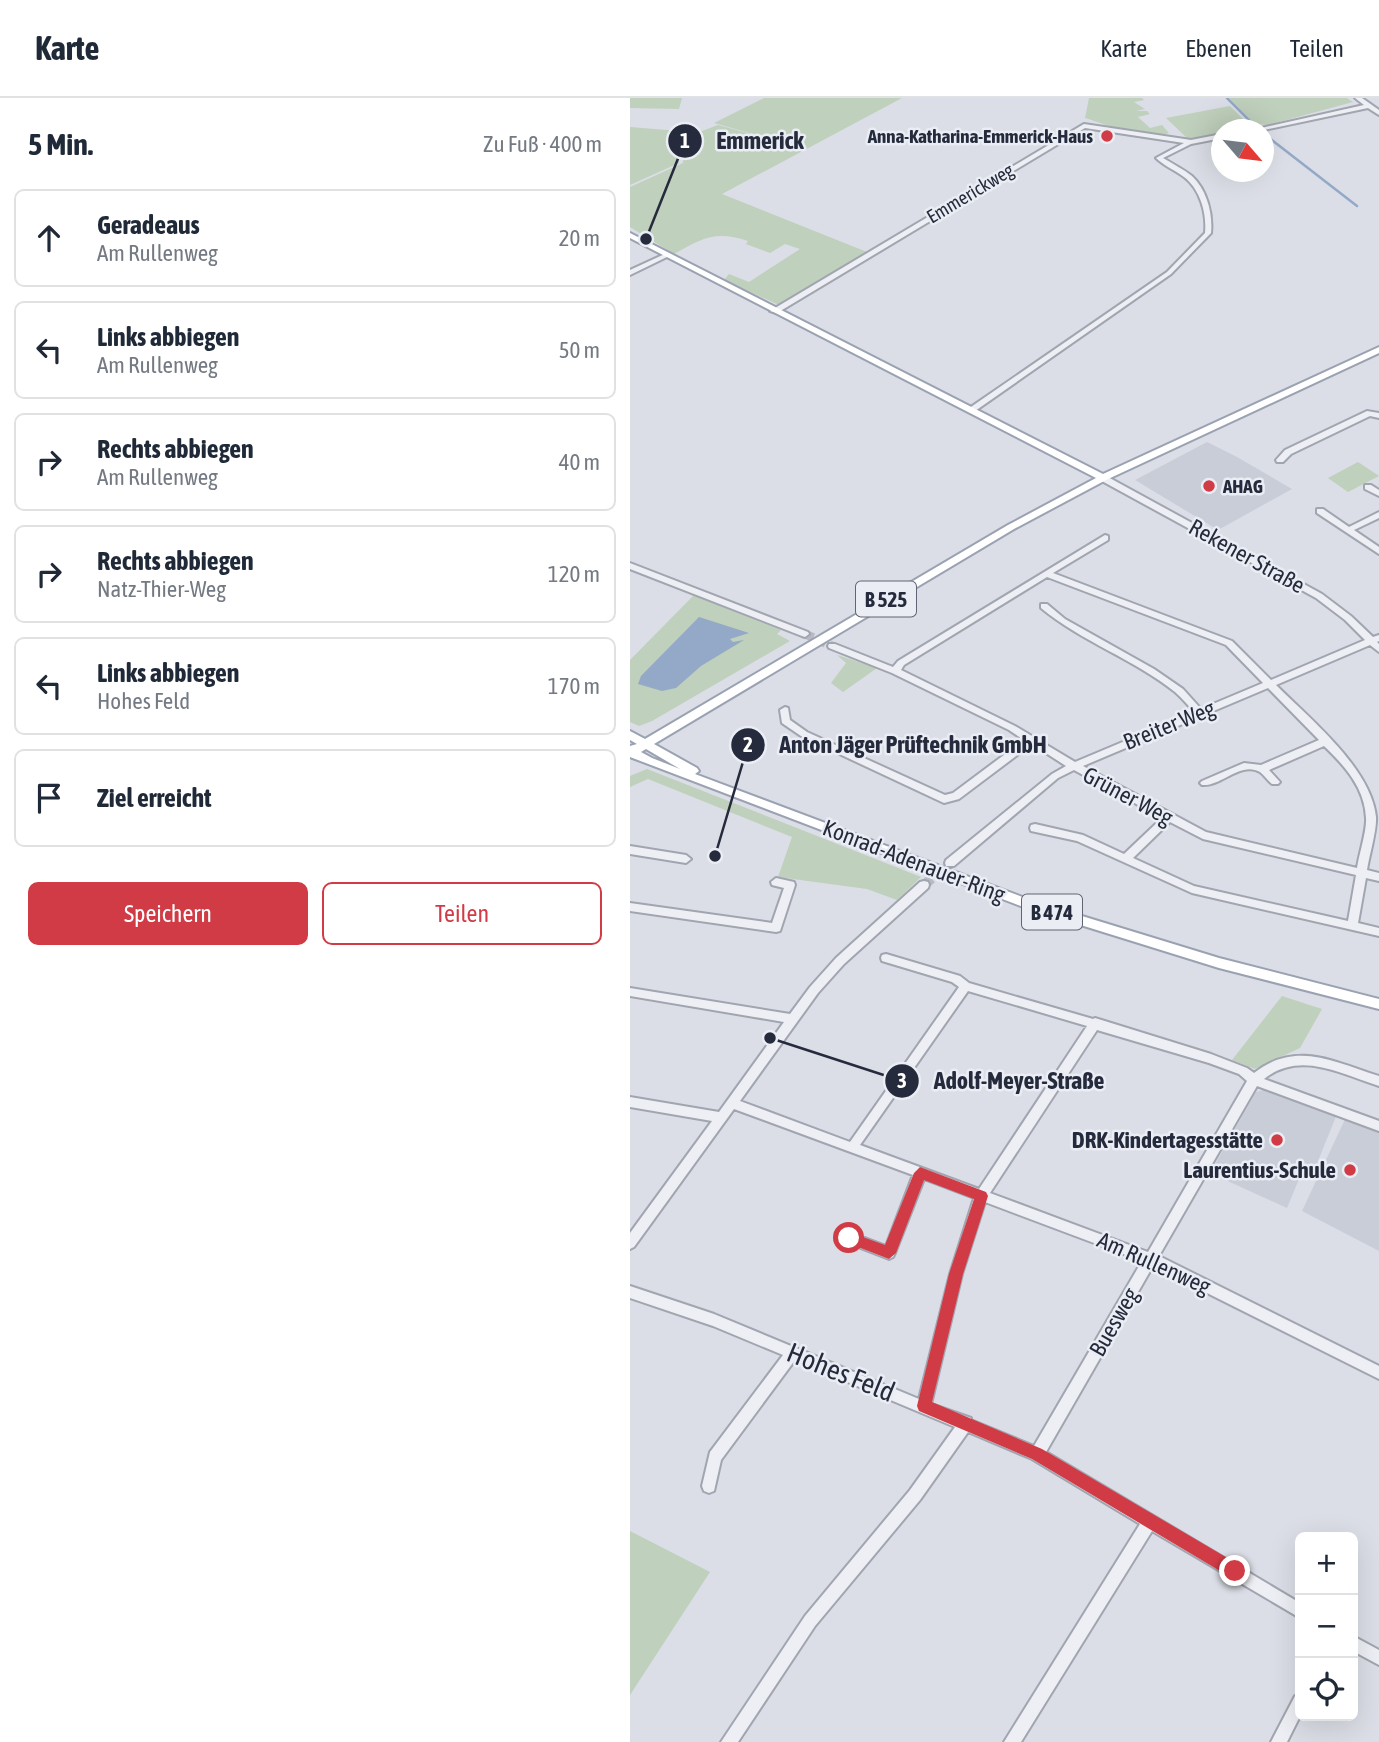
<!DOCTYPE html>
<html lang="de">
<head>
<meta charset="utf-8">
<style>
  :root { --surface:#fff; --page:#f2f2f3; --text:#1f2937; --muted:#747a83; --line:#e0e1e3; --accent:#d03b45 }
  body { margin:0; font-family:"Asap Condensed",sans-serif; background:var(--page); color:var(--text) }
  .controls { position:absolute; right:21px; bottom:21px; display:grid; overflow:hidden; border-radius:10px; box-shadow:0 7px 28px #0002 }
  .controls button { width:63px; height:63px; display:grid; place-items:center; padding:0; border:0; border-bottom:2px solid var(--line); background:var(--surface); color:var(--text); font:35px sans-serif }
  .compass { position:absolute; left:581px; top:21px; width:63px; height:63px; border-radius:50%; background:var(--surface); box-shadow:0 7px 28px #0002; rotate:118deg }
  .stop { position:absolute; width:21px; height:21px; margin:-16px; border:5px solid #d03b45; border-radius:50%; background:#fff }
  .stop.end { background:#d03b45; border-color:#fff; box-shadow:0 2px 7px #0008 }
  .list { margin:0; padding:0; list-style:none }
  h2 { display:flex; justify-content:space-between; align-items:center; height:91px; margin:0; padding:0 28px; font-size:30px }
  h2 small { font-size:23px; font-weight:400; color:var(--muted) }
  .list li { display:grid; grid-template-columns:46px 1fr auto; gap:21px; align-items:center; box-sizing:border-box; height:98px; margin:0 14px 14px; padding:0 14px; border:2px solid var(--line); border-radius:10px }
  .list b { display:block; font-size:26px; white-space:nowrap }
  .list p { margin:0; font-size:23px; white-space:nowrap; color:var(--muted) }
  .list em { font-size:23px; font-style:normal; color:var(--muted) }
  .actions { display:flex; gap:14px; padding:21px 28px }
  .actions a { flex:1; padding:16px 0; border:2px solid var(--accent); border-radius:10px; text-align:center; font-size:24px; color:var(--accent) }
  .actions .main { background:var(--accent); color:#fff }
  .icon { flex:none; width:38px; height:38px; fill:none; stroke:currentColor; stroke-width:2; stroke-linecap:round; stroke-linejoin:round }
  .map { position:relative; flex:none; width:749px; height:1644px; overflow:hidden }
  header { display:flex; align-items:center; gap:42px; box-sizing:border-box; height:98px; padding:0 35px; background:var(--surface); border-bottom:2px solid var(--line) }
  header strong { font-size:33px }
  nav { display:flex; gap:38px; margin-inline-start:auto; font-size:24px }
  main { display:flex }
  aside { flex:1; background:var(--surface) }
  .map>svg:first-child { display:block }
  .built { fill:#c9cdd8 }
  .green { fill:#bfd0bc }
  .water { fill:#94a9c7 }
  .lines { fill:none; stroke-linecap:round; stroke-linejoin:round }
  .stream { stroke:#94a9c7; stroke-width:2.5 }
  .minor-tunnel-far1 { stroke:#b7bac4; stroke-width:9; stroke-dasharray:9 4.5; stroke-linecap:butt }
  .minor-tunnel { stroke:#b7bac4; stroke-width:10; stroke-dasharray:10 5; stroke-linecap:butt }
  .minor-casing { stroke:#a1a5b0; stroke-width:4 }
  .major-casing { stroke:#9aa2b2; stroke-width:4 }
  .minor { fill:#eeeff4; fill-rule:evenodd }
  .major { fill:#fff; fill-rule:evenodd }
  .route { fill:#d03b45 }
  .poi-dot { fill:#d03b45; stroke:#eaedf4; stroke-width:2.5 }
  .labels { text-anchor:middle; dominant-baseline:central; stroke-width:5; stroke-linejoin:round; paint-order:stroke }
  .far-poi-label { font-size:19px; font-weight:bold; fill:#252b3c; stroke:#eaedf4; text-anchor:end }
  .far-street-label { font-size:19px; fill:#252b3c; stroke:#eaedf4 }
  .shield { fill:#eaedf4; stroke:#606573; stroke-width:2 }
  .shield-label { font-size:21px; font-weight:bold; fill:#252b3c }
  .street-label { font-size:23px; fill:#252b3c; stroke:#eaedf4 }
  .poi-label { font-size:23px; font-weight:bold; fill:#252b3c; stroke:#eaedf4; text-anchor:end }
  .near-street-label { font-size:28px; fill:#252b3c; stroke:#eaedf4 }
  .leader { fill:none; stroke:#252b3c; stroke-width:2.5 }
  .callout-dot { fill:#252b3c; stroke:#eaedf4; stroke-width:2.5 }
  .mark-label { font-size:21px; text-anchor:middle; font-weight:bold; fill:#fff }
  .callout-label { font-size:24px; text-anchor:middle; font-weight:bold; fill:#252b3c; stroke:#eaedf4; stroke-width:5; stroke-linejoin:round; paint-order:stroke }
</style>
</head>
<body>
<header>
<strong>Karte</strong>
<nav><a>Karte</a><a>Ebenen</a><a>Teilen</a></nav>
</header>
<main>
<aside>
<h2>5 Min.<small>Zu Fuß · 400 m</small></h2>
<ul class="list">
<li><svg class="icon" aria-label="ahead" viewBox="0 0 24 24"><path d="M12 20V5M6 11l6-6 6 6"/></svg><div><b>Geradeaus</b><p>Am Rullenweg</p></div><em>20 m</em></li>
<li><svg class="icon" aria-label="left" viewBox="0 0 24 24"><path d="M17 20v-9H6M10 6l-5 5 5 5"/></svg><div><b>Links abbiegen</b><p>Am Rullenweg</p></div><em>50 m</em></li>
<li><svg class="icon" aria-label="right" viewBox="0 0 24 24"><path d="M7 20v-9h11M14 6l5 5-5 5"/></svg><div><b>Rechts abbiegen</b><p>Am Rullenweg</p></div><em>40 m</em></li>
<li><svg class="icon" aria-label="right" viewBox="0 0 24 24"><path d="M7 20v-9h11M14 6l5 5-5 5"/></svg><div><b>Rechts abbiegen</b><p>Natz-Thier-Weg</p></div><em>120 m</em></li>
<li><svg class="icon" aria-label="left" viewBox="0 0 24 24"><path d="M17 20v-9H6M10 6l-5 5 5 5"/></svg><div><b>Links abbiegen</b><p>Hohes Feld</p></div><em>170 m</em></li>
<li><svg class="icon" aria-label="arrive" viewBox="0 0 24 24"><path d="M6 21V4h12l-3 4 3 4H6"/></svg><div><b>Ziel erreicht</b></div></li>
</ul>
<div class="actions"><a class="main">Speichern</a><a>Teilen</a></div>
</aside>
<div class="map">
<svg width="749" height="1644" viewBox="0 0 749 1644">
  <rect width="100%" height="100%" fill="#dbdee6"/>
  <path class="built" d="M577 344 607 359 662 391 588 432 505 382Z
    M641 990 707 1016 684 1073 674 1069 657 1110 580 1075 626 994Z
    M717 1017 749 1030V1153L672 1113Z"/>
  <path class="green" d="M0 0H52L49 11 0 10Z
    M134 0H272L92 96 237 154 149 207 94 182 99 176 119 184 170 151 155 146 140 155 116 146 118 143C86 132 72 140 44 156L0 129V89L53 65 54 31 72 33 88 27 156 45 84 25Z
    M459 0H512L514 2 504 4 515 11 506 13H517L520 16 508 19 520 30 532 27 539 35C516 44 478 27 455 20Z
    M599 0H717L723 4 638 27 625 26Z
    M600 8 622 30 592 32 591 36 558 41 536 20Z
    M0 29 49 33V65L0 87Z
    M728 364 749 378 718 394 698 380Z
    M64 497 151 532 147 536 160 543 22 623 9 628 0 624V562Z
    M207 557 247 570 213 594 201 585 216 565Z
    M17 671 291 779 267 802 237 791 148 779 162 739 18 681 0 689V678Z
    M652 898 692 911 670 950 625 971 602 962Z
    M0 1433 80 1474 0 1597Z"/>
  <path class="water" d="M69 519 119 535 100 541 103 544 114 542 71 568 46 590 32 593 8 586 11 578Z"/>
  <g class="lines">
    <path class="stream" d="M597 0 627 30
      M634 36 727 108"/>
    <path class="minor-tunnel-far1" d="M175 536 202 548"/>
    <path class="minor-tunnel" d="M294 787 320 765"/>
    <g class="minor-casing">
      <path id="minor" d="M725 0H732L749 12V17L738 10 634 32H622L734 7Z
        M454 26 561 42 592 36V40L561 46 533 60C543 66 553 71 562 78 577 92 583 116 581 135L541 176 345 313 338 311 537 174 575 135C577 115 570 91 554 79 545 72 534 68 526 60L554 45 455 30 147 215 140 213Z
        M37 155 40 157 39 158 0 177V172Z
        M737 313 749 315V320L740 318 661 356 653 364H647L646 362 655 352Z
        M470 378H476L692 496 721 518 743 539 749 537V543L747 544 749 546V554L740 547 646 587C679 620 741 670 746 719 747 732 739 758 737 772L749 775V783L736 780 728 825 749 830V838L562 795 447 743 401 733 400 730 401 727 405 726 453 737 494 756 532 720 444 672 428 680 324 768H316L315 765 316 762 422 676 436 668 402 646 329 701 314 705 171 638 152 625 150 612 155 609 158 610 160 622 177 634 315 697 323 695 394 642 379 632 262 575 199 550 198 548 199 546H205L263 569 268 563 475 437 478 438V442L423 475 602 543 641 582 735 542 715 522 686 500 470 382ZM417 479 596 547 633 585 571 611 553 591 524 571 435 521 417 506H411V510C452 544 504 561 545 594 552 600 558 607 564 614L445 664 385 628 271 572 274 567ZM638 590 689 642 631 667 614 665 572 683 570 685 572 687C591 689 610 663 630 674 634 677 638 683 642 686H648L650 684 639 672 694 648C714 667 735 690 736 720 737 732 729 756 727 770L576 734 453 668ZM540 724 573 741 726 777 718 823 564 788 503 760Z
        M735 387H741L749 392V398L735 391Z
        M687 411H693L719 429 749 414V420L724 432 749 449V456L687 415Z
        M0 465 178 534 179 536 175 539 172 538 0 471Z
        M0 748 56 757 61 761 56 765 0 756Z
        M146 780 164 784 165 787 151 830 150 833 146 834 0 813V805L142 825 154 790 142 787 141 784Z
        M294 783 298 784 299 787 298 790 214 866 188 895 110 1003 220 1044 329 889 322 884 252 863 251 860 252 857 256 856 330 878 339 885 463 921 465 920 581 956 617 970 624 975C666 942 704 964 749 978V988C711 976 670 952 634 981L749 1023V1033L627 988 529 1158 749 1268V1281L523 1168 416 1354 670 1505V1520L522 1433 391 1644H374L510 1426 402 1361 338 1334 290 1402 185 1528 108 1644H91L175 1518 280 1392 325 1329 165 1262 91 1362 84 1393 79 1395 74 1393 72 1388 80 1354 153 1257 83 1228 0 1200V1188L84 1216 289 1301 320 1176 344 1100 294 1081 265 1155 263 1159 259 1161 215 1144 213 1140 215 1136 219 1134 256 1148 283 1077 104 1011 4 1149 0 1151V1135L82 1023 0 1009V999L89 1014 154 924 0 898V890L160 916 180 889 206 860 290 784ZM338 893 457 928 349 1091 230 1047ZM467 932 579 965 609 976 617 983 518 1154 360 1095ZM355 1104 512 1163 404 1348 341 1322V1320L301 1306 332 1176Z
        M723 1538 749 1552V1567L723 1553Z
        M670 1596V1618L657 1644H641L665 1598Z"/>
    </g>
    <g class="major-casing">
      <path id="major" d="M0 135 473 376 749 249V255L476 382 384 431 24 646 67 670 69 673 65 676 403 803 589 860 749 901V911L589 870 396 810 0 659V648L7 646 0 642V633L15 641 378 427 466 380 0 140ZM16 651 50 671 22 660 11 654Z"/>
    </g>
    <use href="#minor" class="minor"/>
    <use href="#major" class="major"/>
  </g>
  <path class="route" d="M290 1069 356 1094 358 1098 333 1176 302 1304 412 1351 611 1468V1479H600L402 1361 289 1313 287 1308 319 1176 344 1101 294 1082 266 1155 259 1161 215 1144 213 1140 219 1134 255 1147 284 1075Z"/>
  <g class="poi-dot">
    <circle cx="477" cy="38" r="7"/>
    <circle cx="579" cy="388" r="7"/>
    <circle cx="647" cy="1042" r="7"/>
    <circle cx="720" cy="1072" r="7"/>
  </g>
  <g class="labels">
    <g class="far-poi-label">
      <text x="463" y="38">Anna-Katharina-Emmerick-Haus</text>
      <text x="593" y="388" text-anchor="start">AHAG</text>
    </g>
    <g class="far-street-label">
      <text transform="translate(340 95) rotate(-31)">Emmerickweg</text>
    </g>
    <g class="shield">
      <rect x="226" y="483.5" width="60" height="35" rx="5"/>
      <rect x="392" y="796.5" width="60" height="35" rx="5"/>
    </g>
    <g class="shield-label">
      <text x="256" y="501">B 525</text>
      <text x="422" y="814">B 474</text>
    </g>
    <g class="street-label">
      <text transform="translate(617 458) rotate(29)">Rekener Straße</text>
      <text transform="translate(539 627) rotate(-22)">Breiter Weg</text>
      <text transform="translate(498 698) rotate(28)">Grüner Weg</text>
      <text transform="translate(284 763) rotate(21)">Konrad-Adenauer-Ring</text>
      <text transform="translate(524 1165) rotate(24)">Am Rullenweg</text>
      <text transform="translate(484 1224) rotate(-60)">Buesweg</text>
    </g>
    <g class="poi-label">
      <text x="633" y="1042">DRK-Kindertagesstätte</text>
      <text x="706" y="1072">Laurentius-Schule</text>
    </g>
    <g class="near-street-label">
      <text transform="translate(211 1274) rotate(22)">Hohes Feld</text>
    </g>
  </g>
  <path class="leader" d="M16 141L55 43M85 758L118 647M140 940L272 983"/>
  <g class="callout-dot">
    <circle cx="16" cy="141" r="7"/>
    <circle cx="85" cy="758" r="7"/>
    <circle cx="140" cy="940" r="7"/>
    <circle cx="55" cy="43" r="18"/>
    <circle cx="118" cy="647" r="18"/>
    <circle cx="272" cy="983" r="18"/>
  </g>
  <g class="mark-label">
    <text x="55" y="50">1</text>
    <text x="118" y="654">2</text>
    <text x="272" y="990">3</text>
  </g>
  <g class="callout-label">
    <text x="130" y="51">Emmerick</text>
    <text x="283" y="655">Anton Jäger Prüftechnik GmbH</text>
    <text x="389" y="991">Adolf-Meyer-Straße</text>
  </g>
</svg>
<div class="controls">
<button>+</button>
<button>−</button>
<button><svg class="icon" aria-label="locate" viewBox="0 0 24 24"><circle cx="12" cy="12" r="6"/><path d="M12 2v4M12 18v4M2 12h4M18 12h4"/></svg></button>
</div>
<svg class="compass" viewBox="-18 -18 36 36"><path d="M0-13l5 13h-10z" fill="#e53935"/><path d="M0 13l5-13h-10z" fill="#747a83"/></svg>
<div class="stop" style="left:219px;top:1140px"></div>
<div class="stop end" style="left:605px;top:1473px"></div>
</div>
</main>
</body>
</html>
